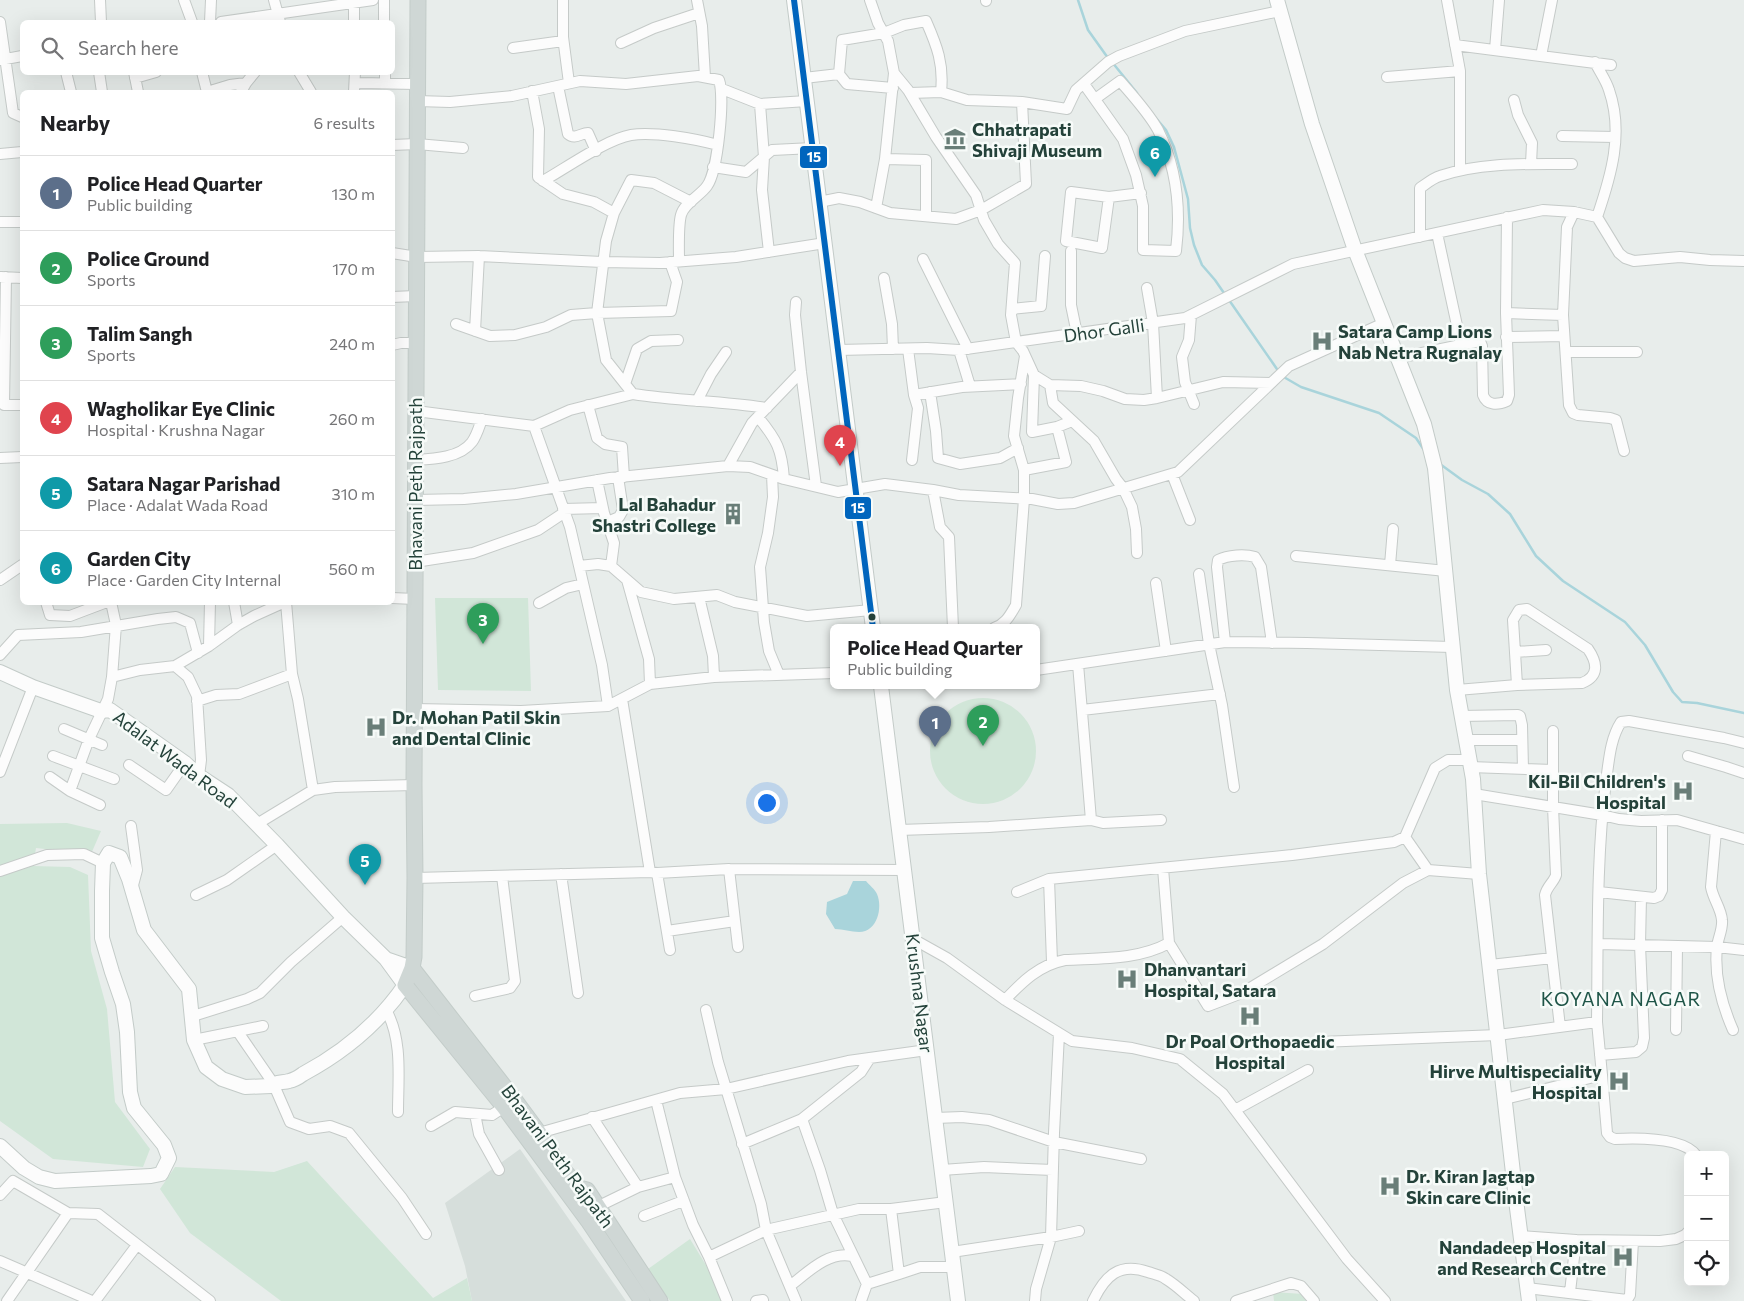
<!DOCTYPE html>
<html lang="en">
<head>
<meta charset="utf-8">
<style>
  :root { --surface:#fff; --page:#f2f2f2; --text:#202124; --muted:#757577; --line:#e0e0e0; --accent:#111827 }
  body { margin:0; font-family:Commissioner,sans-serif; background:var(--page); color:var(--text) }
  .controls { position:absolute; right:15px; bottom:15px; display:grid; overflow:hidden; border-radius:8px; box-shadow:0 5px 20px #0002 }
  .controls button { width:45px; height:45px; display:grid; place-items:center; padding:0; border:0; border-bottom:1px solid var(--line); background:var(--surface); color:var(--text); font:25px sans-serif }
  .you { position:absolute; left:766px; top:802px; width:18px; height:18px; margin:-12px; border:4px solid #fff; border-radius:50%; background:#1a73e8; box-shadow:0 0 0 8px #1a73e833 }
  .badge { display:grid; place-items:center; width:32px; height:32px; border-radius:50%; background:var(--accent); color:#fff; font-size:16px; font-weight:700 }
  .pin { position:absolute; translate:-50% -41px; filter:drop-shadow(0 1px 2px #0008) }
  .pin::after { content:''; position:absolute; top:26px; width:18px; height:15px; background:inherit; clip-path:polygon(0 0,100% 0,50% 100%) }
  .popup { position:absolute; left:830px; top:624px; width:210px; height:65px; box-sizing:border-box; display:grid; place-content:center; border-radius:8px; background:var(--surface); filter:drop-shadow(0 1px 4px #0005); font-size:16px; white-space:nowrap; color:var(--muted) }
  .popup b { font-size:19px; color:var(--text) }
  .popup::after { content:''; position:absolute; left:50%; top:100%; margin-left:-10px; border:10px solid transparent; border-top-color:var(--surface) }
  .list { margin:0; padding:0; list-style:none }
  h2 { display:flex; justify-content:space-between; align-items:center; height:65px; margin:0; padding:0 20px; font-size:21px }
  h2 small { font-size:16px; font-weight:400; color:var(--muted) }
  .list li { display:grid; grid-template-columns:32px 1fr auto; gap:15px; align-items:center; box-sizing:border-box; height:75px; padding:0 20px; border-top:1px solid var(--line) }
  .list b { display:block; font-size:19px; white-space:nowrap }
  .list p { margin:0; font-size:16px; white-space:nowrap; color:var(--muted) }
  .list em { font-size:16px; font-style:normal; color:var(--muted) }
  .icon { flex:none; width:28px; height:28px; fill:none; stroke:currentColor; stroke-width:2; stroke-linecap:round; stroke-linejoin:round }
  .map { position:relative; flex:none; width:1744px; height:1301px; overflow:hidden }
  .search { position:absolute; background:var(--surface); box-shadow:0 5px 20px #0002; left:20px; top:20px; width:375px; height:55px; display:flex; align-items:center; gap:12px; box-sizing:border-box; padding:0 18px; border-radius:8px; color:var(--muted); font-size:19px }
  .panel { position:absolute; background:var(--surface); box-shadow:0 5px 20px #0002; left:20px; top:90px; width:375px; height:515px; border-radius:8px }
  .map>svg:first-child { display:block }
  .built { fill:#d6dedb }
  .green { fill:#d1e6d8 }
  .water { fill:#a9d4db }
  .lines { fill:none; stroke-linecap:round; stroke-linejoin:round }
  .stream { stroke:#a9d4db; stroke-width:2.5 }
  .street-casing { stroke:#c5cac8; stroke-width:12 }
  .secondary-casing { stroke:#c3cbc8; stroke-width:16 }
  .primary-casing { stroke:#c3ccc9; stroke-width:17 }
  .street { stroke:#fcfcfc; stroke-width:10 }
  .secondary { stroke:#fcfcfc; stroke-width:14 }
  .primary { stroke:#cfd7d5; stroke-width:15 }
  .bus-1-casing { stroke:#f7fbf9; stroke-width:10 }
  .bus-1 { stroke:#0065bd; stroke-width:6 }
  .bus-dot { fill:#24423a; stroke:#f7fbf9; stroke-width:2 }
  .labels { text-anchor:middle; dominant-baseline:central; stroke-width:5; stroke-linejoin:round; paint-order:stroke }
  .poi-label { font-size:18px; font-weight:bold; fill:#24423a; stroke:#f7fbf9; text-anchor:start }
  .street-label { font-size:18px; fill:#24423a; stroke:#f7fbf9 }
  .neighbourhood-label { font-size:19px; letter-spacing:1px; fill:#1f5548; stroke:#f7fbf9 }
  .line-badge { stroke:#f7fbf9; stroke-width:2 }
  .badge-label { font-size:14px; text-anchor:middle; font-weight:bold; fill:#fff }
</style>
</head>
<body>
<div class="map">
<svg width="1744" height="1301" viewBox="0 0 1744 1301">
  <rect width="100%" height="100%" fill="#e8edeb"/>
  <path class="built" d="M520 1149 626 1301H472L465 1266 445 1203Z"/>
  <path class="green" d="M435 598H528L531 691 438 690Z
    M930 751a53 53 0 1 1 106 0a53 53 0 1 1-106 0Z
    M67 823 101 831 91 854 36 848 33 866 70 867 88 875 91 951 107 1009 115 1102 150 1149 143 1167 53 1159 0 1121V824Z
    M307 1161 433 1298 467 1278 472 1301H281L190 1233 160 1189 175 1167 274 1172Z
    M690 1239 720 1288 723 1301H670L648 1269Z
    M1273 1292 1303 1294 1306 1301H1274Z"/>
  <path class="water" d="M853 881H866C869 885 875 889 877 894 883 908 877 932 859 932 851 932 843 929 835 929L826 914 827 902 847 894Z"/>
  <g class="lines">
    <path class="stream" d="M1078 0 1088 30 1108 58
      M1112 62 1137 93
      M1155 117 1166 130 1174 147 1188 199 1190 228 1194 245 1202 265 1215 280 1226 296
      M1229 300 1279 372
      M1282 376 1301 387 1379 413 1416 438 1426 453
      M1440 464 1462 480 1488 494 1510 514 1536 556 1563 581 1625 622 1645 645 1673 692 1682 702 1697 703 1744 713"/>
    <g class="street-casing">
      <path id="street" d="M100 0 101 22
        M184 0 192 22
        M274 0 280 22
        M384 0V22
        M563 0V37L569 83
        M697 0 702 26 705 77
        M870 0 878 23 888 41 894 73 908 90 936 137 976 195 984 220 998 244 1015 263 1011 315 1016 342 1023 351 1034 375 1050 385
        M986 0V1
        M1447 0 1460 71V170
        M354 3V22
        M0 22 13 113 22 117
        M210 22 211 0
        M221 22 373 0
        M621 43 654 28 699 13
        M1455 45 1611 65
        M513 48 563 41
        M1495 50 1499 0
        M1541 56 1552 0
        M0 60 22 56
        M1595 62C1599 71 1606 80 1609 90 1624 133 1611 176 1597 217
        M66 72 71 92
        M99 72 102 92
        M134 72 138 92
        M202 72 207 92
        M299 72 311 92
        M385 72V83
        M839 74 847 84 893 88
        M1387 77 1460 71
        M135 78 156 72
        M804 78 839 74 842 40 884 33 904 25 926 21C937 46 944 64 941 92
        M356 83 418 84
        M1084 84 1123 139 1136 175 1143 206V250L1176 251C1181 210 1177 168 1158 130 1148 112 1133 96 1120 81L1095 99
        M558 86 568 134C575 140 581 133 588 133L596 151
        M722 89 760 104 807 101
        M532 91 539 129 538 177 563 194 594 202 614 213
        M207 92 230 85 246 83
        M241 92 246 83 255 72
        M354 92 355 72
        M910 93 941 92 967 100 1022 102 1067 109 1076 90 1108 62 1119 56 1185 31 1280 11
        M1514 100 1518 115 1532 143 1531 164
        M417 101 450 102 512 96 580 81 626 84 698 76 719 80C725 97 718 171 707 186 700 196 684 203 681 215 678 226 679 249 679 261
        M760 104 764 157 762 190 769 252
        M1562 136 1615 137
        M392 145 417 144 463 148
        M0 154 22 152
        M885 159 926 160V216
        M713 167 746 172 772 150 813 148
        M543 181C566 168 607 139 631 135 653 131 696 139 718 145
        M1109 197 1071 192 1066 241 1102 248 1109 197 1141 193
        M691 202 654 183 631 180 614 213 606 241 597 313 606 360 633 394C678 401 722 401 767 408
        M819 202 839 198 860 202 890 213 956 219 981 210 1026 184 1022 102
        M876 208 885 159 894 73
        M0 222H22
        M1437 233 1461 344
        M1420 237V188C1426 184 1433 178 1440 176 1480 162 1530 164 1572 164
        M1071 251V305L1077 334
        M392 253 417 257 479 256 602 262 660 263 736 257 825 243
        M923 259 968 349
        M1 277 22 278
        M6 277 4 405H22
        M884 278 892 324 893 349
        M1147 288 1153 323 1157 398
        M392 297 416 296
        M796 302 795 315 801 372 816 486
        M1012 309 1041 306 1045 256
        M1506 313 1563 315
        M1191 315 1189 340 1182 357 1185 382 1194 404
        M456 324 490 336 515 335 546 327 571 315 597 313 671 311 677 282 670 262
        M475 331 479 256
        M1506 337 1564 336
        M392 345 401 343H416
        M908 349 914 395 962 387 1021 384
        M838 350 927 348 959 350 1185 318 1293 264 1543 210 1574 212
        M959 350 970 386
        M1566 352H1637
        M1398 358 1480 341 1482 346 1483 395C1487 406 1498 405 1507 401L1509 395 1506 313 1507 217
        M1034 375 1032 432 1057 427 1072 421
        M625 384 637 349 651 341 678 340
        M930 392 936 431 938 458 960 464 1000 458 1018 448
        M697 401 711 374 726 352
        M588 405 597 438 605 444 622 447 624 477
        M758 417C777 440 782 450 784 479
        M534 426 570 410 633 394
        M1624 451 1616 420 1610 418 1578 415 1573 413 1569 405 1563 315 1567 227 1574 212 1597 217 1619 253 1625 258 1634 261 1680 257 1710 260 1744 261
        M0 458 22 457
        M415 460C433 459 460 458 472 442 477 435 479 427 482 419
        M912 460 918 408 914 395
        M728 466 750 467 784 479 838 492 885 484 933 490 959 495 1032 499 1058 504 1074 503 1178 472 1289 366 1384 323
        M1024 470 1066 462 1057 427
        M1172 474 1190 520
        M772 475 773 497 768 533 760 567 764 622 769 651 779 675
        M597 480 604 513 614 543 611 566
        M933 490 940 527 949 537 953 628
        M415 500 464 499 516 494 610 478 728 466 752 423 801 372
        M563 509 603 508
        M607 522 619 517 623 510 618 477
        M1137 553 1136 529 1132 507 1123 488 1116 479 1094 441 1053 403 1050 385 1081 386 1103 391 1125 399 1144 400 1157 398 1223 382 1271 383
        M1296 556 1446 571
        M415 562 473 553 538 530 565 512
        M1390 565 1393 529
        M579 566 598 564 611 566 641 592 674 599 717 595 735 602 807 616 871 610
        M1199 574 1209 644 1222 705 1234 787
        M0 580 22 565
        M627 580 649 659 650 684
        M1156 583 1166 651
        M699 597 713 656 714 677
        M392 598 415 599
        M46 602 50 615 70 616 107 602
        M111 602 116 625 112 677
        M234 602 238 625
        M286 602 292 674 298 699 313 790
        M539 603 566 588 583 584
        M994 628C1006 624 1010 615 1016 605L1024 499V470L1014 436 1018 398 1025 356
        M1225 642 1217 567 1218 560C1228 555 1245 554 1255 557L1261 567 1272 643
        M209 646 210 602
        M1515 652 1546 650
        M0 655 18 635 81 632 158 619 176 617 190 623 198 653
        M1078 664 1091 820
        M175 666 188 677 197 696 201 760 199 776
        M1036 670 1225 642 1307 643 1452 647
        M1457 690 1517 685 1582 683C1600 676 1597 662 1588 649L1527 609 1519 610 1513 620 1517 685
        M622 699 650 872
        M197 701 216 695 239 694 292 674
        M608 706 650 684 714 677 834 673
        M414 709 521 711 608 706 602 665 570 527 534 426 416 411
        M1082 710 1220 694
        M1461 716 1518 715 1520 716 1522 725 1523 769
        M64 729 102 745
        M1553 731V807L1556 875C1554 882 1547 886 1545 895L1560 1027
        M1465 740H1522
        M53 756 114 779
        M1688 756 1726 767 1744 773
        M129 765 166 790 185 763
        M1470 767 1553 770
        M0 772 33 687
        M50 777 70 791 100 805
        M70 791 89 739 108 699 112 677 140 670 175 666 209 646 238 625 254 616 285 602
        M1474 794 1602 815 1619 819 1641 821 1677 820 1744 839
        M257 824 313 790 335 787 414 785
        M131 826 137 870 132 889
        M899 830 989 827 1091 820 1103 823 1161 820
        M1716 831 1711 887C1713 899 1721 908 1722 920 1723 929 1718 938 1717 947 1714 975 1722 1005 1733 1030
        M1405 837 1428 870 1479 874
        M729 869 905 870
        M0 871 47 855 84 854 103 863
        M657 873 670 950
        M561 874 578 993
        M415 878 650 872 657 873 729 869 738 947
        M1049 879 1052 962
        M1017 892 1049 879 1292 855 1394 842 1405 837 1435 768 1448 760H1469
        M1599 892 1654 898 1659 896 1662 890V820
        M196 895 227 880 277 845
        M667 931 735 921
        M913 939 947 958 1005 1000 1072 1041 1132 1048 1180 1059 1223 1094 1347 1259 1385 1301
        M1169 943 1208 1006 1242 993 1323 944 1403 883 1428 870
        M1599 944 1717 947 1744 950
        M1490 965 1552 958
        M475 996 510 988 515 981 502 876
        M1005 1000C1022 982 1039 965 1065 960 1100 958 1138 960 1169 943L1163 868
        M386 1010C403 1040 398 1079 398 1112
        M706 1010 718 1062 761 1204 766 1230 796 1301
        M193 1016 247 999 260 993 291 962 343 917
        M1676 1030 1677 946
        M238 1032 273 1083 290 1122 309 1129 330 1126 349 1133 402 1198 426 1234
        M194 1040 263 1026
        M1320 1042 1498 1035 1597 1022C1598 942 1596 860 1606 781 1609 761 1610 739 1621 722L1629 721 1724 738 1744 743
        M1600 1055 1636 1052 1642 1047 1644 1038 1640 945 1641 897
        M1602 1075 1607 1133 1610 1137 1615 1139C1637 1138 1682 1137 1696 1155
        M1505 1099 1602 1075 1597 1022
        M1235 1110 1308 1070
        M475 1114 479 1134 499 1170
        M592 1117 638 1187
        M935 1118 962 1117 989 1120 1054 1142 1141 1159
        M802 1119 861 1072 870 1058
        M431 1126 455 1112 492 1115 504 1107
        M539 1133 680 1093 726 1089 848 1061 927 1050
        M742 1144 802 1119 820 1170 833 1214 867 1284 861 1301
        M942 1170 984 1167 1053 1170
        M675 1177 693 1225 709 1257 727 1301
        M0 1195 13 1181 68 1213 98 1214 210 1301
        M599 1206 638 1187 675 1177 656 1100
        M644 1216 683 1201
        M1521 1236 1576 1240 1660 1241 1676 1239 1685 1235 1688 1232
        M952 1252 1051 1237 1079 1231
        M709 1257 766 1230 859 1209H891
        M0 1261 92 1301
        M899 1274 920 1267H954
        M867 1284 899 1274 891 1209 946 1202
        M790 1286C808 1272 828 1251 852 1256
        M1527 1288 1627 1300 1630 1295 1633 1241
        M1570 1292 1576 1240
        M7 1301 68 1213
        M95 1301 137 1245
        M756 1301 763 1300
        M1035 1301 1036 1289 1051 1237 1054 1133 1059 1034
        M1093 1301C1105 1276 1119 1262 1148 1272 1154 1274 1161 1275 1166 1279 1176 1285 1185 1294 1194 1301
        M1236 1301 1291 1283 1301 1286 1314 1301"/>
    </g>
    <g class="secondary-casing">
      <path id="secondary" d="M794 0 873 628
        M1277 0 1312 124 1355 250 1424 424 1435 468 1457 690 1473 779 1479 874 1517 1208 1529 1301
        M0 672 33 687 101 711 110 710 185 763 199 776 228 795 277 845 343 917 386 959 412 968
        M881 686 958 1301
        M0 1146 24 1168 39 1177 55 1181 151 1176 161 1174 169 1158 164 1145 134 1108 130 1092 127 1032 123 1004 112 972 102 938V891L103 863 109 853 120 857 129 879 144 930 189 989 194 1040 206 1067 222 1079 245 1087 271 1086C276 1081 283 1083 289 1081 294 1080 299 1077 303 1074 344 1052 379 1023 405 985L386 959"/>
    </g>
    <g class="primary-casing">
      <path id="primary" d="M418 0 414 785 415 878 414 957 412 968 405 985 504 1107 589 1222 642 1301
        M412 968 514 1099 539 1133 557 1162 579 1188 587 1190 660 1301"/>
    </g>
    <use href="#street" class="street"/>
    <use href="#secondary" class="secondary"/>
    <use href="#primary" class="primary"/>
    <g class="bus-1-casing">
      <path id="bus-1" d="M794 0 873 628"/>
    </g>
    <use href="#bus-1" class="bus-1"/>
  </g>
  <defs>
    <g id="museum-bare" transform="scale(1.725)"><path d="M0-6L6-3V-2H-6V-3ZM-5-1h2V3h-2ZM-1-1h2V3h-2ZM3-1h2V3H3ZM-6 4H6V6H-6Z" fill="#697e78" stroke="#f7fbf9" stroke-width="2.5" paint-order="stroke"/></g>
    <g id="hospital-bare" transform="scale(1.725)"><path d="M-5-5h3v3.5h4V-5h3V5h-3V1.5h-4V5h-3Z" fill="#697e78" stroke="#f7fbf9" stroke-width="2.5" paint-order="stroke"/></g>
    <g id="building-bare" transform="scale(1.725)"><path d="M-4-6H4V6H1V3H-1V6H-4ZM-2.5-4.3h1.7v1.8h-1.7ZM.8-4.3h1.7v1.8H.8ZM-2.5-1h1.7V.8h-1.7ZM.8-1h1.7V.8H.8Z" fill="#697e78" stroke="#f7fbf9" stroke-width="2.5" paint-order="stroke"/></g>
  </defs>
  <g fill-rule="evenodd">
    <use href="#museum-bare" x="955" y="139"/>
    <use href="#hospital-bare" x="1322" y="341"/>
    <use href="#building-bare" x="733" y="514"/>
    <use href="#hospital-bare" x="376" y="727"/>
    <use href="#hospital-bare" x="1683" y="791"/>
    <use href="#hospital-bare" x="1127" y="979"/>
    <use href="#hospital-bare" x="1250" y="1016"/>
    <use href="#hospital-bare" x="1619" y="1081"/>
    <use href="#hospital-bare" x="1390" y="1186"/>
    <use href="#hospital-bare" x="1623" y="1257"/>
  </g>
  <circle class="bus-dot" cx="872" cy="617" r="4.5"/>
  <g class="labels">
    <g class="poi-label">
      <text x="972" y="129">Chhatrapati<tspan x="972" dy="21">Shivaji Museum</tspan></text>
      <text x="1338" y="331">Satara Camp Lions<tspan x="1338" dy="21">Nab Netra Rugnalay</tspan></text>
      <text x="716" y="504" text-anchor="end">Lal Bahadur<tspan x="716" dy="21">Shastri College</tspan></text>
      <text x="392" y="717">Dr. Mohan Patil Skin<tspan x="392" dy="21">and Dental Clinic</tspan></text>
      <text x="1666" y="781" text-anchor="end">Kil-Bil Children's<tspan x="1666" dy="21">Hospital</tspan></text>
      <text x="1144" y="969">Dhanvantari<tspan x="1144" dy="21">Hospital, Satara</tspan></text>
      <text x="1250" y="1041" text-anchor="middle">Dr Poal Orthopaedic<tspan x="1250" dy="21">Hospital</tspan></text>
      <text x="1602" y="1071" text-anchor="end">Hirve Multispeciality<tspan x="1602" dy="21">Hospital</tspan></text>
      <text x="1406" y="1176">Dr. Kiran Jagtap<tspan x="1406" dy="21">Skin care Clinic</tspan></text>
      <text x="1606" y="1247" text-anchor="end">Nandadeep Hospital<tspan x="1606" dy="21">and Research Centre</tspan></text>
    </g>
    <g class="street-label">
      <text transform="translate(1104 330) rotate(-8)">Dhor Galli</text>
      <text transform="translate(415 484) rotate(-90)">Bhavani Peth Rajpath</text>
      <text transform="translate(175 759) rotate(37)">Adalat Wada Road</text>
      <text transform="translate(920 993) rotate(83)">Krushna Nagar</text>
      <text transform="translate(558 1156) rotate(53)">Bhavani Peth Rajpath</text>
    </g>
    <g class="neighbourhood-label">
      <text x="1621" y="998">KOYANA NAGAR</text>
    </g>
  </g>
  <g class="line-badge">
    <rect x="799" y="145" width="29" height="24" rx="5" fill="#0065bd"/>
    <rect x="844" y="496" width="28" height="24" rx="5" fill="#0065bd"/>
  </g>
  <g class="badge-label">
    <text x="814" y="162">15</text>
    <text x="858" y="513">15</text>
  </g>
</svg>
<div class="controls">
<button>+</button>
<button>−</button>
<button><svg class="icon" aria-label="locate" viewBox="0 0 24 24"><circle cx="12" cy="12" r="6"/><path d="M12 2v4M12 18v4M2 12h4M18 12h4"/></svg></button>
</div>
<div class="you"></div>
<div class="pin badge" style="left:935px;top:747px;background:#5c6f8a">1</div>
<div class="popup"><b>Police Head Quarter</b>Public building</div>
<div class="pin badge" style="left:983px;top:746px;background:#2e9e5b">2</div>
<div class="pin badge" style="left:483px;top:644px;background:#2e9e5b">3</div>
<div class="pin badge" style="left:840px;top:466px;background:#e0444e">4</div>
<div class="pin badge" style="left:365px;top:885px;background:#0f9aa8">5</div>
<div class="pin badge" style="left:1155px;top:177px;background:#0f9aa8">6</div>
<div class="search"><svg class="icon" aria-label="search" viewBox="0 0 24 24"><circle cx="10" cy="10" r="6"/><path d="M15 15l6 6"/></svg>Search here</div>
<section class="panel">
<h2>Nearby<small>6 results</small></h2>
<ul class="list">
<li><span class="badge" style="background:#5c6f8a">1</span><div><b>Police Head Quarter</b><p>Public building</p></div><em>130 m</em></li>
<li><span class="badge" style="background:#2e9e5b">2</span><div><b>Police Ground</b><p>Sports</p></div><em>170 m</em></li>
<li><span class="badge" style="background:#2e9e5b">3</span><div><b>Talim Sangh</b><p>Sports</p></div><em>240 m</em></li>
<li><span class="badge" style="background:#e0444e">4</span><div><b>Wagholikar Eye Clinic</b><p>Hospital · Krushna Nagar</p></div><em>260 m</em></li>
<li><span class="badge" style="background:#0f9aa8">5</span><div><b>Satara Nagar Parishad</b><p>Place · Adalat Wada Road</p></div><em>310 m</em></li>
<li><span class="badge" style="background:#0f9aa8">6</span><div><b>Garden City</b><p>Place · Garden City Internal</p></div><em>560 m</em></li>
</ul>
</section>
</div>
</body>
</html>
